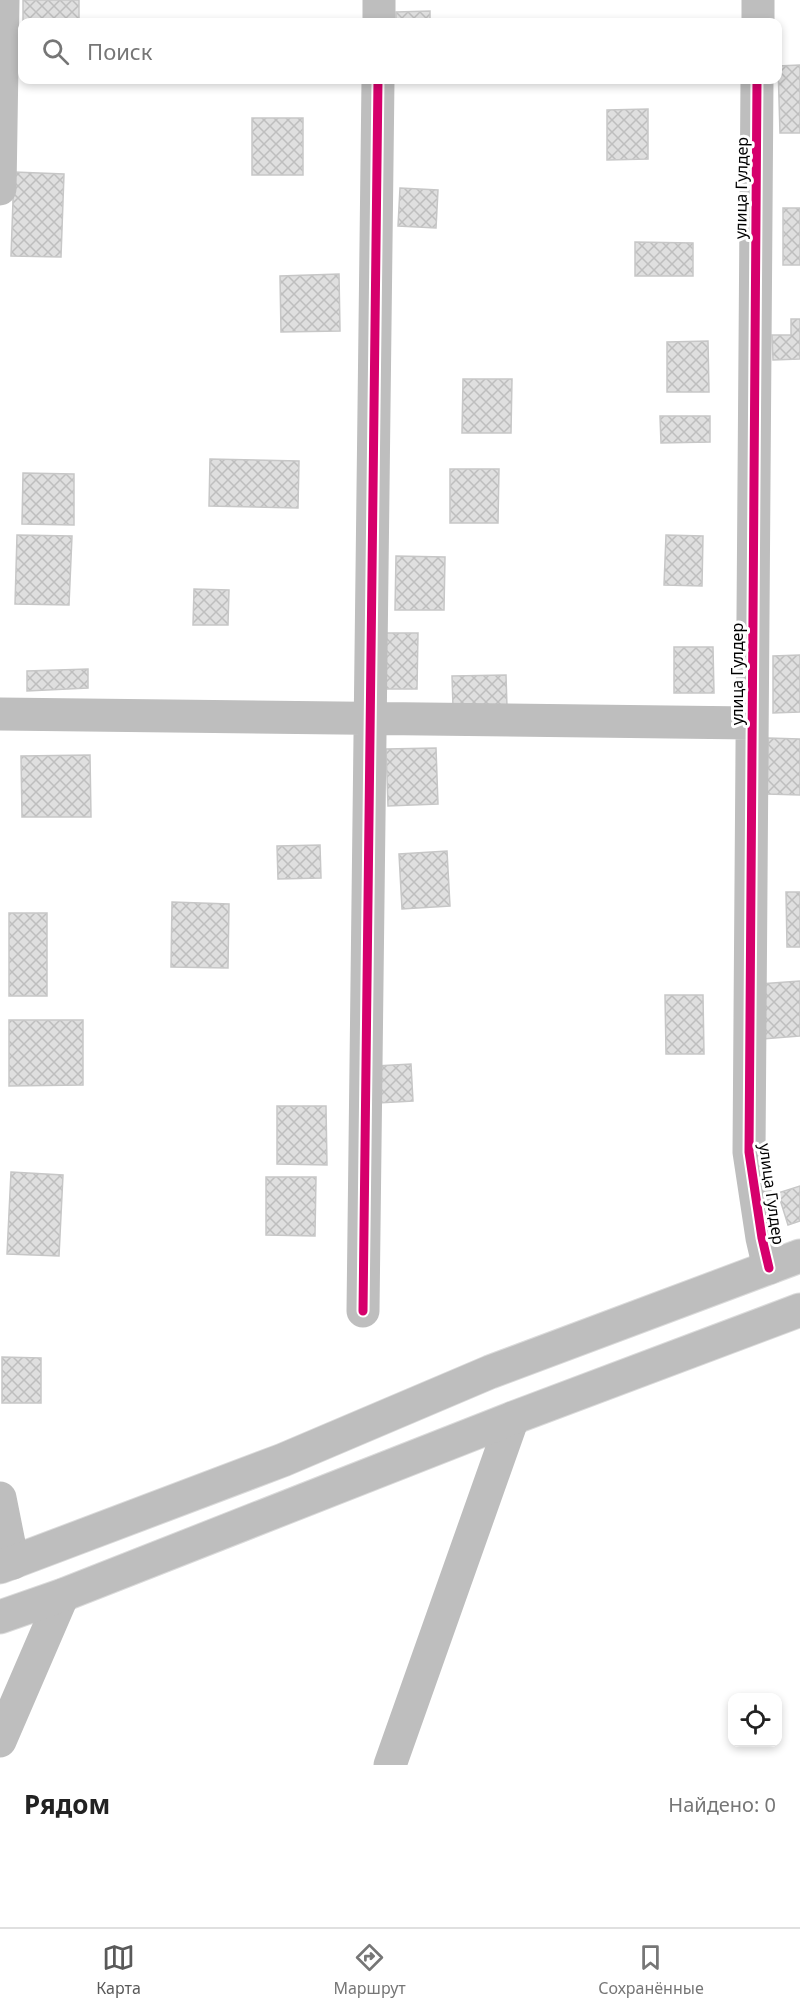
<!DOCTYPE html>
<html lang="ru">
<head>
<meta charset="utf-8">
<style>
  :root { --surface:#fff; --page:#f2f2f2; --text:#222; --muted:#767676; --line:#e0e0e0; --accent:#595959 }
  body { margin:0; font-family:"Noto Sans",sans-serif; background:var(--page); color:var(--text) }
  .controls { position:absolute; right:18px; bottom:18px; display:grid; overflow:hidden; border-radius:12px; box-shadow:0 3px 9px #0003 }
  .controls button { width:54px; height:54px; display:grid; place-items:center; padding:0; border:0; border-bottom:2px solid var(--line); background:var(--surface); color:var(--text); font:30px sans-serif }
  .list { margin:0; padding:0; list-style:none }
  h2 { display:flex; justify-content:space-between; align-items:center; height:78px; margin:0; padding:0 24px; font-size:26px }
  h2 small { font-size:20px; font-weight:400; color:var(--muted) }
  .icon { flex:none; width:33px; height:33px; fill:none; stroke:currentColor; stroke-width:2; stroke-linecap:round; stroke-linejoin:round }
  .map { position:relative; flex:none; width:800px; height:1765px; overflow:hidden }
  .search { position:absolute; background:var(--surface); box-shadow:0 3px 9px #0003; left:18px; right:18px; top:18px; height:66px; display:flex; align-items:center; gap:15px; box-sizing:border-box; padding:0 21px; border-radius:12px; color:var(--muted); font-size:22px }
  .sheet { height:162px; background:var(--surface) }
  nav { display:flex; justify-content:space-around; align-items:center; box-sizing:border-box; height:84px; border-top:2px solid var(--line); background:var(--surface); font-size:16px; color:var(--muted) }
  nav a { display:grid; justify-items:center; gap:3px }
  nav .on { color:var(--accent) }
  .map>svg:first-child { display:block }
  .building { fill:url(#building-cross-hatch); stroke:#c7c7c7; stroke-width:1.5 }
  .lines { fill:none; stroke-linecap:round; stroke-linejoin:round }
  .major-casing { stroke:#dbdbdb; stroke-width:35 }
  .minor { stroke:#bebebe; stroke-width:33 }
  .major { stroke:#bebebe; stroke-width:33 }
  .cycleway-casing { stroke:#fff; stroke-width:13 }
  .cycleway { stroke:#d6006c; stroke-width:9 }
  .labels { text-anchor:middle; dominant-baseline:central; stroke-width:6; stroke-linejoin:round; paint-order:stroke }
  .street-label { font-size:16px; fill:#000; stroke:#fff }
</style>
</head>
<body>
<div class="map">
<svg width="800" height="1765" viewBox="0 0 800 1765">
  <defs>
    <pattern id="building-cross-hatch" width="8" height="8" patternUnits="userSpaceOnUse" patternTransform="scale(1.5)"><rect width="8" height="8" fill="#dfdfdf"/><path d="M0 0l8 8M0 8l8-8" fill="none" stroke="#bebebe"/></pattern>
  </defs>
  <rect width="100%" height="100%" fill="#fff"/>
  <path class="building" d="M23 0H79V22H23Z
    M430 11V22H396V12Z
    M800 65V133H780L778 66Z
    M648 109V159L607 160V110Z
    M252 118H303V175H252Z
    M14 172 64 174 61 257 11 256Z
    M400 188 438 190 436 228 398 226Z
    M783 208H800V265H783Z
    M635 242 693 243V276H635Z
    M339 274 340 331 281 332 280 276Z
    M791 319H800V359L773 360 772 335H791Z
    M708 341 709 392H667V342Z
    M463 379H512L511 433H462Z
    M660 416H710V442L661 443Z
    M210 459 299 461 298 508 209 506Z
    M450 469H499L498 523H450Z
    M23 473 74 474V525L22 524Z
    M17 535 72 536 69 605 15 604Z
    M666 535 703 536 702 586 664 585Z
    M396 556 445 557 444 610H395Z
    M194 589 229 590 228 625H193Z
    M386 633H418L417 689H385Z
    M674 647H713L714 693H674Z
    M800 655V712L773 713V656Z
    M88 669V688L27 691V671Z
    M506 675 507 707 453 708 452 676Z
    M768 738 800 739V795L767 794Z
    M436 748 438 804 388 806 386 749Z
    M90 755 91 817H22L21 756Z
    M320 845 321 878 278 879 277 846Z
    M447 851 450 906 402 909 399 854Z
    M786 892H800V947H787Z
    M172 902 229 904 228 968 171 967Z
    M9 913H47V996H9Z
    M800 981V1036L762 1039 757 984Z
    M665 995H703L704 1054H666Z
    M9 1020H83V1085L9 1086Z
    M411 1064 413 1101 378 1103 376 1066Z
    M277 1106H326L327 1165 277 1164Z
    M11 1172 63 1175 59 1256 7 1254Z
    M266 1177H316L315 1236 266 1235Z
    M800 1186V1221L788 1225 778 1193Z
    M2 1357 41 1358V1403H2Z"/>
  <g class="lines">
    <g class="major-casing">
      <path id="major" d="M0 1567 283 1460 490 1372 800 1256
        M0 1617 63 1595 513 1418 800 1310"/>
    </g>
    <path class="minor" d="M379 22V0
      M758 22V0
      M757 80 749 1152 762 1238 769 1268
      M0 189 3 0
      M0 714 751 723
      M363 1311 378 80
      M0 1498 13 1563
      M0 1741 63 1595
      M390 1765 513 1418"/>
    <use href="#major" class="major"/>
    <g class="cycleway-casing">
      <path id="cycleway" d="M757 80 749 1152 762 1238 769 1268
        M363 1311 378 80"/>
    </g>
    <use href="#cycleway" class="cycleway"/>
  </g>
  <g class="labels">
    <g class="street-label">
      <text transform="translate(741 188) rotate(-89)">улица Гулдер</text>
      <text transform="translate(737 674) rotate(-90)">улица Гулдер</text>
      <text transform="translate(772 1194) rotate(82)">улица Гулдер</text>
    </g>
  </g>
</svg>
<div class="controls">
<button><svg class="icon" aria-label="locate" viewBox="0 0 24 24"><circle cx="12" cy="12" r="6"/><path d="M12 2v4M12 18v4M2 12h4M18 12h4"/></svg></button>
</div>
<div class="search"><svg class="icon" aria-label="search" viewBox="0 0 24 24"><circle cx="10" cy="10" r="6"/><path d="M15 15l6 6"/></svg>Поиск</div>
</div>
<section class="sheet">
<h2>Рядом<small>Найдено: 0</small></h2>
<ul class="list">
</ul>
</section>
<nav>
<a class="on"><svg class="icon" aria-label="map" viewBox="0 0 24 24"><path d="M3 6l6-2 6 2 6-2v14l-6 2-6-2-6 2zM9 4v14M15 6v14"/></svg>Карта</a>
<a><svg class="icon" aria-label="directions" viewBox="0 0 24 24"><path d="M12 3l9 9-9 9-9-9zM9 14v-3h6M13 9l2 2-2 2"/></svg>Маршрут</a>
<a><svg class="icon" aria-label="saved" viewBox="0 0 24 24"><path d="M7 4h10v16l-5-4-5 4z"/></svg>Сохранённые</a>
</nav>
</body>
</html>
